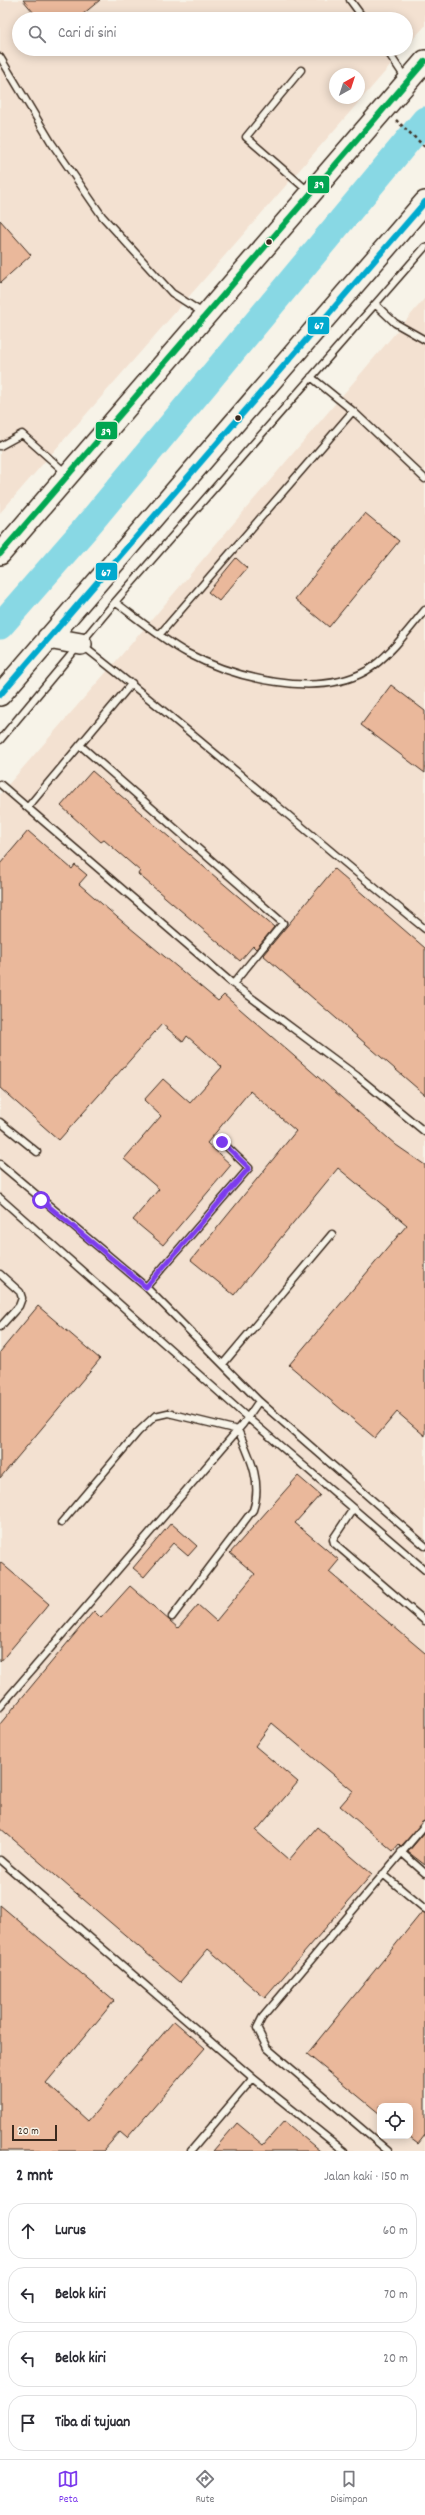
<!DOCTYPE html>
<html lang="id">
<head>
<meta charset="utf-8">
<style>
  :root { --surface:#fff; --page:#f7f7f7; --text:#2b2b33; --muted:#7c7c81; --line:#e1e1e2; --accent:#7c3aed }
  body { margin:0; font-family:Dekko,sans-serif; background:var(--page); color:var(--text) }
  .controls { position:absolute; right:12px; bottom:12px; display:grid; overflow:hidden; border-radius:8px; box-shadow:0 2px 10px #0003 }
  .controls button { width:36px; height:36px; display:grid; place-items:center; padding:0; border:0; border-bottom:1px solid var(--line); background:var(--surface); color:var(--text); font:20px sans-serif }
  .compass { position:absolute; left:329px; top:68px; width:36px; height:36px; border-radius:50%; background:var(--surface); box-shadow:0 2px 10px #0003; rotate:39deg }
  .scale { position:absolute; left:12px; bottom:10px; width:45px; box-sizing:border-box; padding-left:4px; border:2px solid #3b2a1e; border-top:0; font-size:11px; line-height:14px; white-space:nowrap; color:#3b2a1e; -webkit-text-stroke:3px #f7f3e8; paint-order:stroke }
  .stop { position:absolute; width:12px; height:12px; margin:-9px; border:3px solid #7c3aed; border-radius:50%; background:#fff }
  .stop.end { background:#7c3aed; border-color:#fff; box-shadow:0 1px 4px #0008 }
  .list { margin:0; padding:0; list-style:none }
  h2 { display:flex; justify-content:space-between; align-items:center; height:52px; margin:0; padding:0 16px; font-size:17px }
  h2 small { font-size:13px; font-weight:400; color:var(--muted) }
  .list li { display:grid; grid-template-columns:26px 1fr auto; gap:12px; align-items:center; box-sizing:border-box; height:56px; margin:0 8px 8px; padding:0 8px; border:1px solid var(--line); border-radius:16px }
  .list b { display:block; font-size:15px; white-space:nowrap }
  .list em { font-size:13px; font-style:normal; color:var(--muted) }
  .icon { flex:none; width:22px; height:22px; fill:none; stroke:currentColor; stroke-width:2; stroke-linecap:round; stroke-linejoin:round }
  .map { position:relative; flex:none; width:425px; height:2151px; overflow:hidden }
  .search { position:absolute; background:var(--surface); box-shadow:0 2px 10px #0003; left:12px; right:12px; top:12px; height:44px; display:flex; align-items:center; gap:10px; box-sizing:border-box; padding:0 14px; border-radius:22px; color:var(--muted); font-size:15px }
  .sheet { height:308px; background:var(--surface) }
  nav { display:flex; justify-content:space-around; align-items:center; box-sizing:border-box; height:56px; border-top:1px solid var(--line); background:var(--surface); font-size:11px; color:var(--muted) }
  nav a { display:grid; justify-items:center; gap:2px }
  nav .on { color:var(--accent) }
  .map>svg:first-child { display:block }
  .built { fill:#f3e1d1; fill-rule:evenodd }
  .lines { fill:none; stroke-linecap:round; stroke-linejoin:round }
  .river { stroke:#88d8e4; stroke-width:27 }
  .building { fill:#eab89b; stroke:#3b2a1e }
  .service-casing { stroke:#3b2a1e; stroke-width:9 }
  .trunk-casing { stroke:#3b2a1e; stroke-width:24 }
  .path { stroke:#3b2a1e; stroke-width:2.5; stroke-dasharray:3 3; stroke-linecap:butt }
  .service { stroke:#f7f3e8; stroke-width:6 }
  .trunk { stroke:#f7f3e8; stroke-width:21 }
  .bus-1-casing { stroke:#f7f3e8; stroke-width:9 }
  .bus-2-casing { stroke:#f7f3e8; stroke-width:9 }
  .bus-1 { stroke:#00a651; stroke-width:6 }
  .bus-2 { stroke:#00a9ce; stroke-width:6 }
  .route { stroke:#7c3aed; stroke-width:5 }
  .bus-dot { fill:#3b2a1e; stroke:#f7f3e8; stroke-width:1.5 }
  .line-badge { stroke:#f7f3e8; stroke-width:1.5 }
  .badge-label { font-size:11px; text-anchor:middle; font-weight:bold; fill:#fff }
</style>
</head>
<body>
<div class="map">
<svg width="425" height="2151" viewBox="0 0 425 2151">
  <rect width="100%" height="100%" fill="#f7f3e8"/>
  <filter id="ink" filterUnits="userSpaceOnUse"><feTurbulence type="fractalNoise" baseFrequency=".025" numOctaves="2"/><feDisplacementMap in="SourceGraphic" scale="8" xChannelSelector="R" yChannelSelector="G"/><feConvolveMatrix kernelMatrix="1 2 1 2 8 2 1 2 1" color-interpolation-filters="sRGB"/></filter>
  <g filter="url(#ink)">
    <path class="built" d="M0 0H425V26L406 47V19H19V49H405L0 513ZM335 74H359V98H335Z
      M425 298V2151H0V794L131 644ZM380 2106H410V2136H380Z"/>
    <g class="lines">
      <path class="river" d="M0 626 84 530 425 120"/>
    </g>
    <path class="building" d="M23 0H100L77 19H39Z
      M0 220 31 255 0 283Z
      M365 513 399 541 329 627 295 599Z
      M236 558 247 568 219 601 208 592Z
      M391 685 425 711V773L361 725Z
      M92 771 274 927 256 949 253 946 240 961 138 874 140 871 104 840 101 842 61 806Z
      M28 831 72 869 75 865 87 875 79 884 117 917 218 1001 224 995 396 1145 425 1165V1436L397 1412 375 1438 289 1365 407 1225 338 1168 234 1295 191 1260 296 1131 250 1091 207 1143 231 1165 163 1245 133 1220 159 1189 124 1159 161 1116 144 1100 163 1079 190 1103 222 1067 187 1036 183 1042 162 1024 59 1140 0 1088V864Z
      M334 869 425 948V1095L263 955Z
      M38 1306 100 1359 0 1478V1352Z
      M298 1476 320 1495 295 1523 339 1560 329 1572 425 1653V1821L401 1846 399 1844 393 1851 340 1806 353 1791 272 1723 255 1746 298 1782 256 1831 289 1860 317 1827 372 1874 265 1998 208 1949 180 1982 0 1828V1724L94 1611 101 1618 130 1586 178 1628 198 1605 216 1621 255 1574 230 1553Z
      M171 1523 197 1546 188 1556 173 1543 144 1577 133 1568Z
      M0 1562 49 1604 0 1662Z
      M425 1832V1865L408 1852Z
      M0 1905 114 2001 46 2083 88 2121 174 2021 205 2048 127 2138 120 2132 103 2151H0Z
      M422 1912 425 1913V2135L418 2144 410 2138V2106H380V2114L307 2054Z
      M284 2121 320 2151H213L237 2123 263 2145Z"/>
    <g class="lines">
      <g class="service-casing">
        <path id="service" d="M350 0 364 19
          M386 49 406 79
          M0 57 51 142 102 216 172 293 203 313
          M301 70 246 137 308 191
          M375 304 395 323 425 340
          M311 377 353 411 425 479
          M0 446 22 434 66 473
          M115 602C138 619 162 639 187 653 234 678 317 699 366 671 389 657 408 630 425 610
          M160 634 353 411
          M83 646C200 737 310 836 425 929
          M132 683 80 745 283 923 233 984
          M0 740 115 602 425 247
          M0 784 233 984 357 1076 425 1132
          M28 807 80 745
          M0 1122 37 1152
          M0 1164 146 1287 259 1401 425 1546
          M0 1198 248 1418 425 1570
          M0 1274 20 1292 22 1298 19 1306 0 1327
          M146 1287 249 1168 222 1142
          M223 1364 332 1234
          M353 1509 333 1539 334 1543 425 1621
          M61 1523 138 1432 155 1416 168 1413 238 1430C249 1455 263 1482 253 1510L172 1617
          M0 1707 243 1424 259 1401
          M401 1852 425 1873
          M0 1860 253 2078 344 2151
          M383 1874 425 1909
          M191 2151 253 2078
          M388 2151 267 2048 257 2028 262 2018 425 1825"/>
      </g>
      <g class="trunk-casing">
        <path id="trunk" d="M0 554 425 61
          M48 638 81 644
          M0 695 425 202"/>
      </g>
      <path class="path" d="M396 120 425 147"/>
      <use href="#service" class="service"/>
      <use href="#trunk" class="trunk"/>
      <g class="bus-1-casing">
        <path id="bus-1" d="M0 554 425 61"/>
      </g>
      <g class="bus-2-casing">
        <path id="bus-2" d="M0 695 425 202"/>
      </g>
      <use href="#bus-1" class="bus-1"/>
      <use href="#bus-2" class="bus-2"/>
    </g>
  </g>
  <g class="lines" filter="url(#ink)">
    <path class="route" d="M41 1200 146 1287 249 1168 222 1142"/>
  </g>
  <g class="bus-dot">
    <circle cx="269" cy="242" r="3.5"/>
    <circle cx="238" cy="418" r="3.5"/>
  </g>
  <g class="line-badge">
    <rect x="307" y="175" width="23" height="19" rx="4" fill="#00a651"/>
    <rect x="307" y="316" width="23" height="19" rx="4" fill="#00a9ce"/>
    <rect x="95" y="421" width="23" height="19" rx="4" fill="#00a651"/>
    <rect x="95" y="562" width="23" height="19" rx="4" fill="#00a9ce"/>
  </g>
  <g class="badge-label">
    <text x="319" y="188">39</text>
    <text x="319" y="329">67</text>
    <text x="106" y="435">39</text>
    <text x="106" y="576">67</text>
  </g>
</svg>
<div class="controls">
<button><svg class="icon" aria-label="locate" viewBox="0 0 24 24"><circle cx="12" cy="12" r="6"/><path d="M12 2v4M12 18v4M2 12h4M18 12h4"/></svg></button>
</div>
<svg class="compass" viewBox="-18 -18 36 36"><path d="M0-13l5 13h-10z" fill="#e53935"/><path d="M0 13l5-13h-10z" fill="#7c7c81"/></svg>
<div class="scale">20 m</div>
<div class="stop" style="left:41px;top:1200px"></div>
<div class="stop end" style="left:222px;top:1142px"></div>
<div class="search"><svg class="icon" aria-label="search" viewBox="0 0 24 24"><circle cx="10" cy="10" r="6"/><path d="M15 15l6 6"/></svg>Cari di sini</div>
</div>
<section class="sheet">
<h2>2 mnt<small>Jalan kaki · 150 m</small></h2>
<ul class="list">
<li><svg class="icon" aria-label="ahead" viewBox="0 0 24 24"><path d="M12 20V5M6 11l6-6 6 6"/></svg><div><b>Lurus</b></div><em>60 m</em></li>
<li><svg class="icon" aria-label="left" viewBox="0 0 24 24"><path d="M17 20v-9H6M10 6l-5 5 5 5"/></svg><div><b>Belok kiri</b></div><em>70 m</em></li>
<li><svg class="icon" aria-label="left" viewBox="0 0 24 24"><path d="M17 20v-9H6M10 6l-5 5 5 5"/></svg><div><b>Belok kiri</b></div><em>20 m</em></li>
<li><svg class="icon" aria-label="arrive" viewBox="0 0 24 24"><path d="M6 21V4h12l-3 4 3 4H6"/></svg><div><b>Tiba di tujuan</b></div></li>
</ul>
</section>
<nav>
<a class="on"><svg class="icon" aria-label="map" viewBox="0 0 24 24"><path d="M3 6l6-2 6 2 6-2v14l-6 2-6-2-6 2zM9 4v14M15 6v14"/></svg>Peta</a>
<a><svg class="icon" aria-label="directions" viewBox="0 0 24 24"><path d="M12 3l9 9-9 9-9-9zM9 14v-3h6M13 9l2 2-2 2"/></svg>Rute</a>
<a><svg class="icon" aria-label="saved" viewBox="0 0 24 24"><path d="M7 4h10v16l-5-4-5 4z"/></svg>Disimpan</a>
</nav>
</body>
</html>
